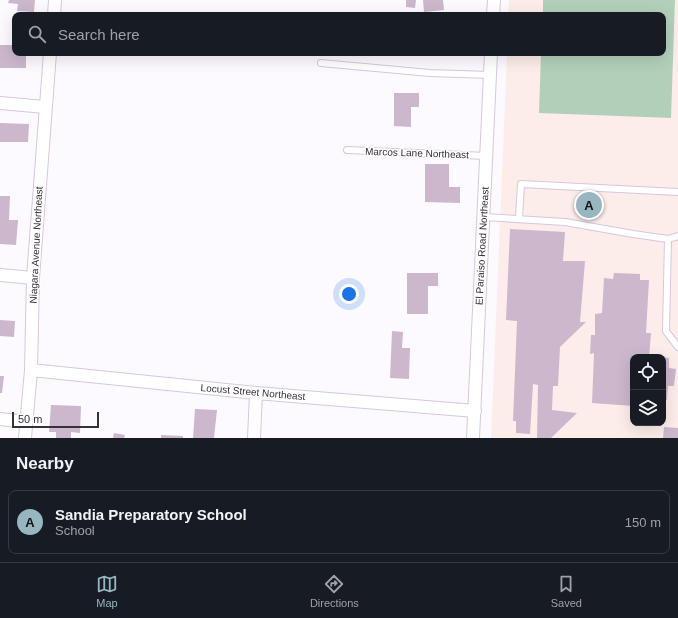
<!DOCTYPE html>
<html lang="en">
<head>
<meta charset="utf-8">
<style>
  :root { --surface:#171b24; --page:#20242c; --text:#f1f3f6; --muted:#9ea1a6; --line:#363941; --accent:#97b6c0 }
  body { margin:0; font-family:Helvetica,sans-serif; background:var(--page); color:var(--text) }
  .controls { position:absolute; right:12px; bottom:12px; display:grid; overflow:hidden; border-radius:8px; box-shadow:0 4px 16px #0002 }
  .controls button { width:36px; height:36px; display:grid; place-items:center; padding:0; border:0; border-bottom:1px solid var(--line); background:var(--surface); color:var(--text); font:20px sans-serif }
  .scale { position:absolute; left:12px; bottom:10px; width:87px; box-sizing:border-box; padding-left:4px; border:2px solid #363039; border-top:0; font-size:11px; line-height:14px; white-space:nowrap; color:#363039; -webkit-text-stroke:3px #fff; paint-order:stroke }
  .you { position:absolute; left:349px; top:294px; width:14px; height:14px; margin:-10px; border:3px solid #fff; border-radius:50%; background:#1a73e8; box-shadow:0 0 0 6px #1a73e833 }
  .badge { display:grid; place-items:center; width:26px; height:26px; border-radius:50%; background:var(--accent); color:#111; font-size:13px; font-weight:700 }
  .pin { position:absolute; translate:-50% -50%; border:2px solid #fff; box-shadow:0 1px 4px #0006 }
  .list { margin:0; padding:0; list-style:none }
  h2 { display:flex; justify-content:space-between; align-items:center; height:52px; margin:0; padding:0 16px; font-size:17px }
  h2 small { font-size:13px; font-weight:400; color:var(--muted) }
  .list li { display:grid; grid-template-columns:26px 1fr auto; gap:12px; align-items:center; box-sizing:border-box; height:64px; margin:0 8px 8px; padding:0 8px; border:1px solid var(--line); border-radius:8px }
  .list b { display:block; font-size:15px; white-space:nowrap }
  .list p { margin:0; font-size:13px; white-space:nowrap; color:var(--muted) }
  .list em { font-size:13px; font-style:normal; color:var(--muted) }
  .icon { flex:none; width:22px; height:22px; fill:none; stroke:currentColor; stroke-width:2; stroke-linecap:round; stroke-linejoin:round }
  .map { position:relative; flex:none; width:678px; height:438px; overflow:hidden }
  .search { position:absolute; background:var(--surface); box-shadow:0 4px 16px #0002; left:12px; right:12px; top:12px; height:44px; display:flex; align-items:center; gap:10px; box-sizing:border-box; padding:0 14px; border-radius:8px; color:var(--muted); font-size:15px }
  .sheet { height:124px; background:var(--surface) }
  nav { display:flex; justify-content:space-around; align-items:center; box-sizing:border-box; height:56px; border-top:1px solid var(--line); background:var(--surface); font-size:11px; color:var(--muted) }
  nav a { display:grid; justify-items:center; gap:2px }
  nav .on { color:var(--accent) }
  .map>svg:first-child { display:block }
  .education { fill:#fdedea; fill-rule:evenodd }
  .green { fill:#b2d0b9 }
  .building { fill:#ccb7cc }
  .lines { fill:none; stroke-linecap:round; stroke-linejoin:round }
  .service-casing { stroke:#d6c7e0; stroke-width:8 }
  .minor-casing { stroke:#d6c7e0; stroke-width:14 }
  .service { stroke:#fff; stroke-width:6 }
  .minor { stroke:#fff; stroke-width:12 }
  .labels { text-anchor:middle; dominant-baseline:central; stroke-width:3; stroke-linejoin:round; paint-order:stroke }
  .street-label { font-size:10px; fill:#363039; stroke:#fff }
</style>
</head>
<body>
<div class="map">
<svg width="678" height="438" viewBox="0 0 678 438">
  <rect width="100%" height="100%" fill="#fdfaff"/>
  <path class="education" d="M509 0H678V438H491L507 53H663V15H508ZM633 357H663V423H633Z"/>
  <path class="green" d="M543 0H675L671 118 539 113 541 53H663V15H543Z"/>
  <path class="building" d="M9 0H35L34 12 17 11 18 4 8 3Z
    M406 0H416L415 8 406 7Z
    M423 0H443L444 10 424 12Z
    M0 45H15V53H26V68H0Z
    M394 93H419V107H411V127L394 126Z
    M0 123 29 124 28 142H0Z
    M425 164H449V187H460V203L425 202Z
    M0 196H10L9 220H18L16 245 0 244Z
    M510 229 565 232 563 261H585L580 322H586L560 347 558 386H553L552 410 577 413 551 438H537L538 385 533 384 530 434 516 433V421H513L517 321 506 320Z
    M407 273H438V286H428V314H407Z
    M614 273 640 274V280H649L646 333H651L649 357H633V406L592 403 594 353 590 354 591 335H595V314L602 313 604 278 613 279Z
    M0 320 15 321 14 337 0 336Z
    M392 331 403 332 402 348H410L409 379 390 378Z
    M663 357 669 358V368L676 369 674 386H668L667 400H663Z
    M0 376H4L2 393H0Z
    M51 405 81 406 80 433 71 432V438H56V432H49Z
    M195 409 217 410 214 438H193Z
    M664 427 678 428V438H663Z
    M114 433 125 435 124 438H113Z
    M161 435 183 436V438H161Z"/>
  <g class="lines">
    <g class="service-casing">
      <path id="service" d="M321 63 430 73 490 75
        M347 150 487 156
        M484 217 565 222 633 234 668 239
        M519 218 521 184 678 192
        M678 236 668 239 666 331 678 347"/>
    </g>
    <g class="minor-casing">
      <path id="minor" d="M54 15 55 0
        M493 15 494 0
        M0 103 45 107
        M0 275 33 278
        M31 370 256 393 475 411
        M0 419 26 422
        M25 438 31 370 33 278 50 53
        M254 438 256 393
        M473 438 491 53"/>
    </g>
    <use href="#service" class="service"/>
    <use href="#minor" class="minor"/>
  </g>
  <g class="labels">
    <g class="street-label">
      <text transform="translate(417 153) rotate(2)">Marcos Lane Northeast</text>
      <text transform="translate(36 245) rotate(-87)">Niagara Avenue Northeast</text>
      <text transform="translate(482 246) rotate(-87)">El Paraiso Road Northeast</text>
      <text transform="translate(253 392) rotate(5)">Locust Street Northeast</text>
    </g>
  </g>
</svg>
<div class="controls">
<button><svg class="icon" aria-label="locate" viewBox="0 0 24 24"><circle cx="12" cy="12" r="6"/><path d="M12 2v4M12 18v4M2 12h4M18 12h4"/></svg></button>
<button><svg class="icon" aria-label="layers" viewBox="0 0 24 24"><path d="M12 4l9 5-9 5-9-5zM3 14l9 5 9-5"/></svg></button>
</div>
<div class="scale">50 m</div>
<div class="you"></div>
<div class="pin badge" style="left:589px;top:205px">A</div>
<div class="search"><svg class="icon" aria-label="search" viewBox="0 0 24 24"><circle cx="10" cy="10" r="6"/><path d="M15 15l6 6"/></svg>Search here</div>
</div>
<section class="sheet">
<h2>Nearby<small></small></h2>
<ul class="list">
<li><span class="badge">A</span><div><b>Sandia Preparatory School</b><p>School</p></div><em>150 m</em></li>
</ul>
</section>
<nav>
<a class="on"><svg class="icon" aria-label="map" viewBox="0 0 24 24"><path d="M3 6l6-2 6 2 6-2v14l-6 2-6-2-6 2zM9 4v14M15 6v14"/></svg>Map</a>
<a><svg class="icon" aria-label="directions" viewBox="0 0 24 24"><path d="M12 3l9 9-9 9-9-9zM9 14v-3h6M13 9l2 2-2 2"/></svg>Directions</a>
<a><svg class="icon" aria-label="saved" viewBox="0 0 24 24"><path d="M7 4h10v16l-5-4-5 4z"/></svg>Saved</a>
</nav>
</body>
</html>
